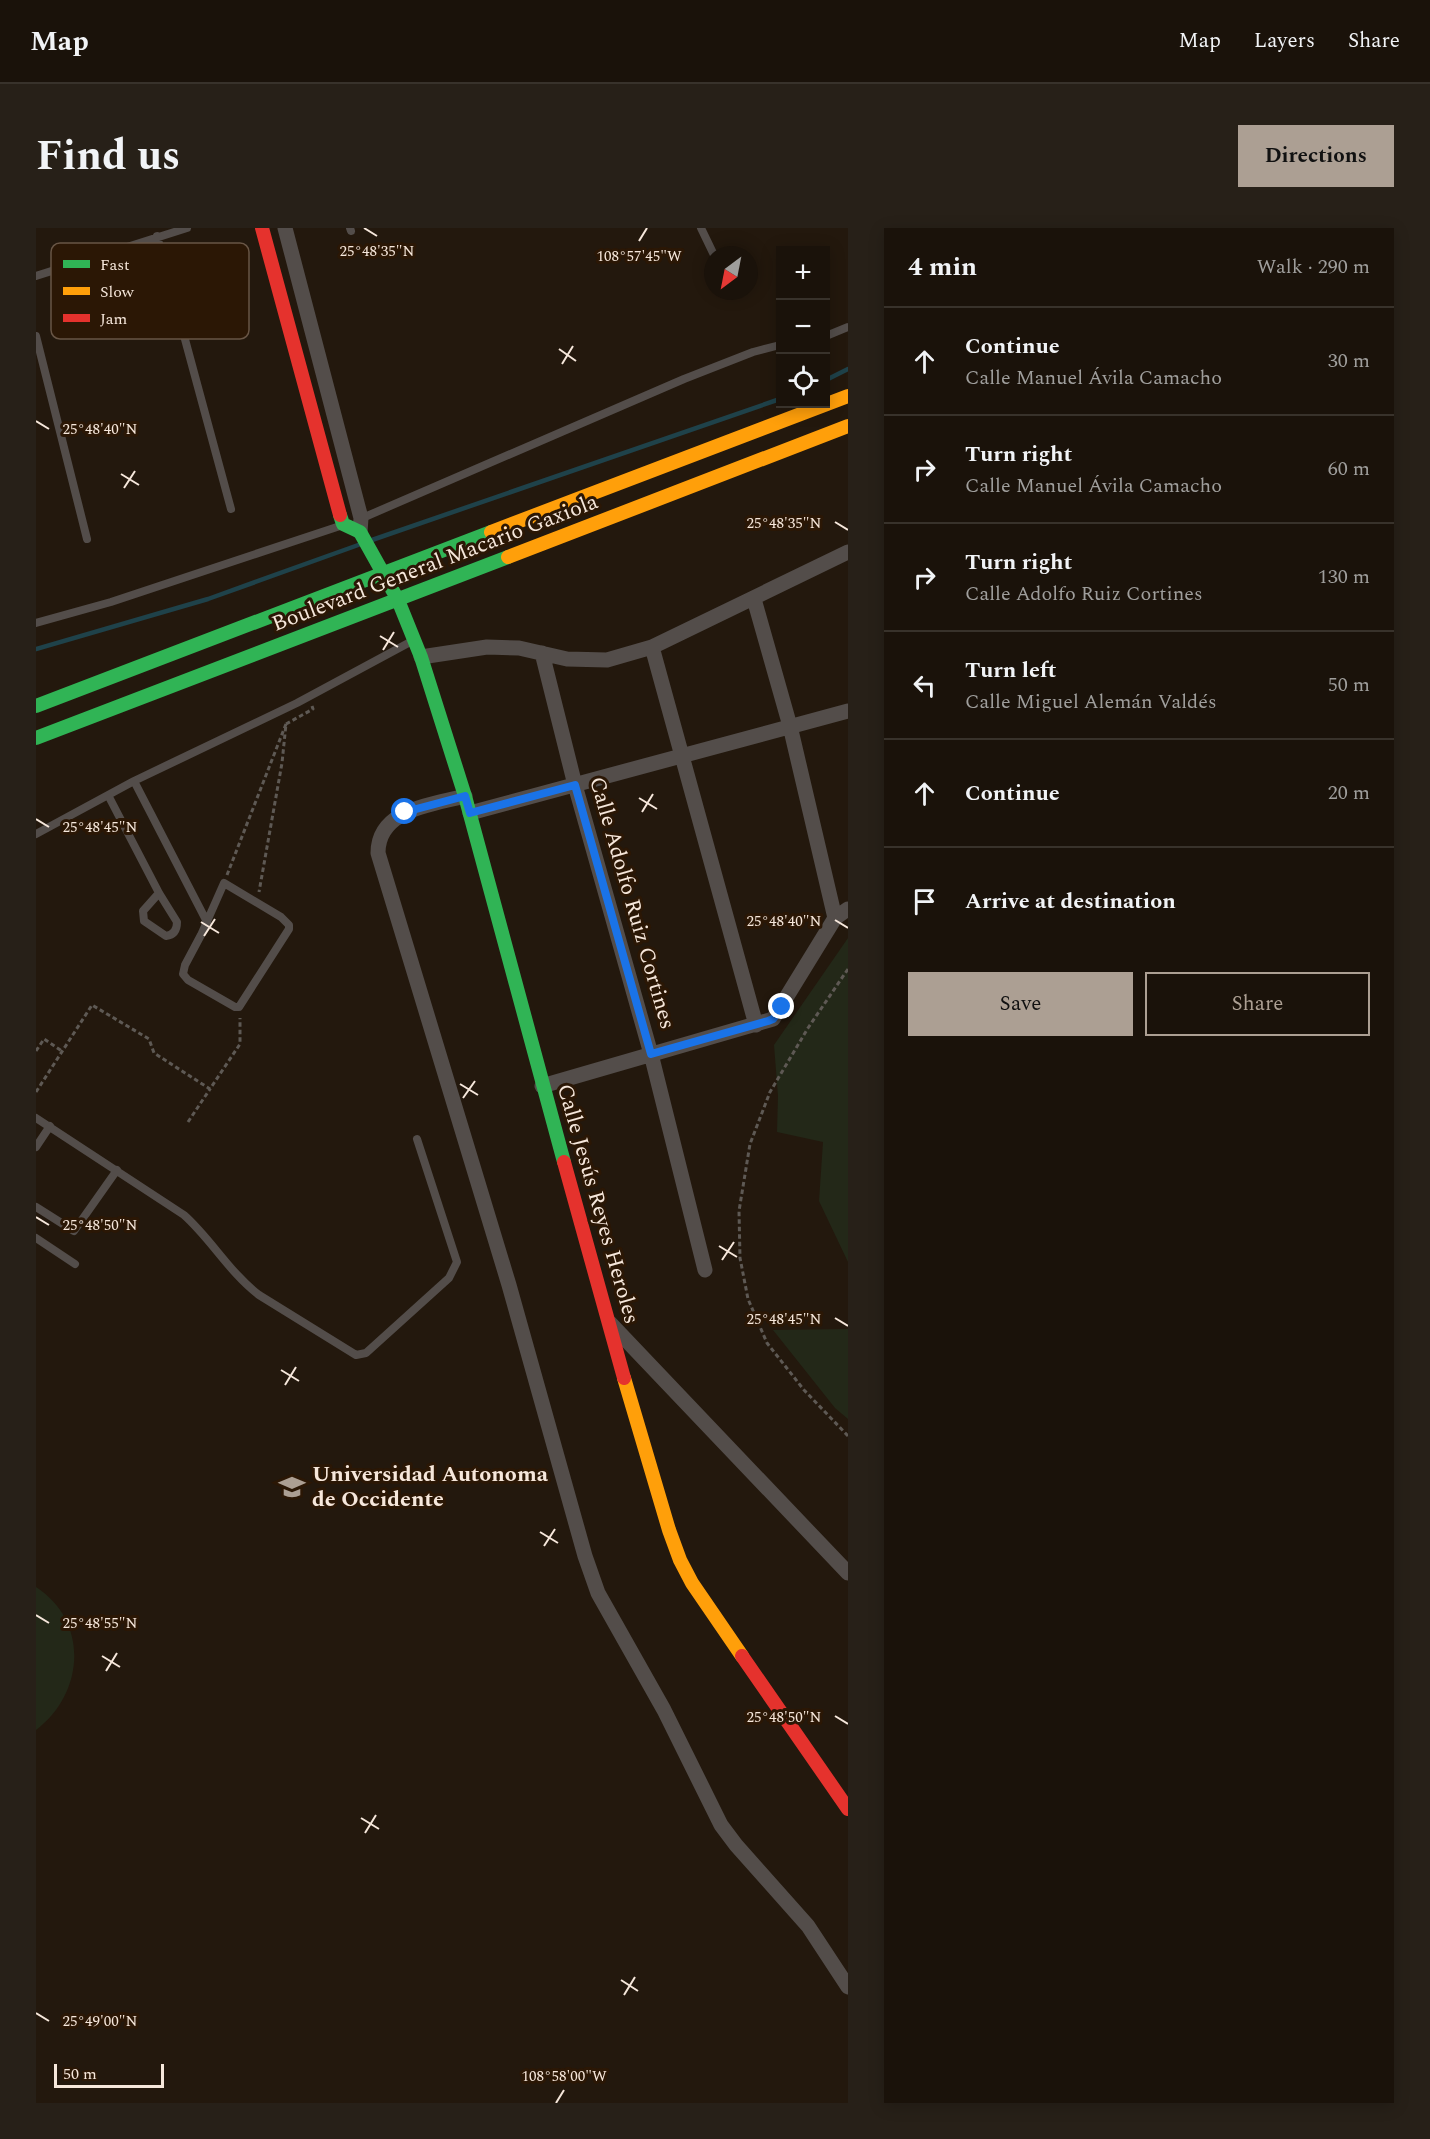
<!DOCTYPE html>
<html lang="en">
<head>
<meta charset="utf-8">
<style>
  :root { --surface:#1a120a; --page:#272018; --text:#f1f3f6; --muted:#9f9e9c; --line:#38322b; --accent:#ac9f93 }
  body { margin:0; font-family:Spectral,serif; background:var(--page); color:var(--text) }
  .controls { position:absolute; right:18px; top:18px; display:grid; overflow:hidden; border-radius:0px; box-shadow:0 3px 15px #0003 }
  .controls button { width:54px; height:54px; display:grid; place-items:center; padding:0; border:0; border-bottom:2px solid var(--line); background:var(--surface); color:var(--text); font:30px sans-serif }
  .compass { position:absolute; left:668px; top:18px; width:54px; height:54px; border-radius:50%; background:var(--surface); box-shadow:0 3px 15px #0003; rotate:212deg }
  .scale { position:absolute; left:18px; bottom:15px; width:110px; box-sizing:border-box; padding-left:6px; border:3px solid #f6e7db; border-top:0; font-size:16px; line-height:21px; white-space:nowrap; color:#f6e7db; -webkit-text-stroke:4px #2b1705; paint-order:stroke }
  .stop { position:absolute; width:18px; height:18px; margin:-14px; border:4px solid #1a73e8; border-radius:50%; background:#fff }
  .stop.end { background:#1a73e8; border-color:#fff; box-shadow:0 2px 6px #0008 }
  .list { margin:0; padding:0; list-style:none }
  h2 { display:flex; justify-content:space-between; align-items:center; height:78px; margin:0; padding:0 24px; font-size:26px }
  h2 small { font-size:20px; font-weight:400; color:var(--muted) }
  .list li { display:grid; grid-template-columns:39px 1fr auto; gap:18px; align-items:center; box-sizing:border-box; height:108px; padding:0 24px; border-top:2px solid var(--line) }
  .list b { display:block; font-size:22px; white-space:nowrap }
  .list p { margin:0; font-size:20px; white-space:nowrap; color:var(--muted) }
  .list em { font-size:20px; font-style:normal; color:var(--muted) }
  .actions { display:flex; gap:12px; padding:18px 24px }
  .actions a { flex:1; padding:14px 0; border:2px solid var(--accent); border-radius:0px; text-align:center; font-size:21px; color:var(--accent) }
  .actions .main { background:var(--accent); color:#111 }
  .icon { flex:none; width:33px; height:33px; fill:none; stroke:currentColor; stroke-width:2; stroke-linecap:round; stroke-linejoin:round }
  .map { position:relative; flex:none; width:812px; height:1875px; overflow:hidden; border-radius:0px }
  header { display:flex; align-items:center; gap:36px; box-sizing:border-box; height:84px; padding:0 30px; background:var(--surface); border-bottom:2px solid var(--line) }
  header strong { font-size:28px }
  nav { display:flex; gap:33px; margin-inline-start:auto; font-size:21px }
  .intro { display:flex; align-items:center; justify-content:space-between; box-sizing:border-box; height:144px; padding:0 36px }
  h1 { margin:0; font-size:42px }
  .button { padding:15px 27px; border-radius:0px; background:var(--accent); color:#111; font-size:21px; font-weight:700 }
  main { display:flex; gap:36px; padding:0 36px }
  aside { flex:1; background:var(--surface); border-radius:0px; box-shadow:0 3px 15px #0003 }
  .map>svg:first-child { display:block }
  .green { fill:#232818 }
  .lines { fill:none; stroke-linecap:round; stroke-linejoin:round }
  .stream { stroke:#1f424a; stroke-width:4.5 }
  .path { stroke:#5e5954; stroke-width:3; stroke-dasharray:4.5 3; stroke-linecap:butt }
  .lane { stroke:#534d4a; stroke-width:8 }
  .street { stroke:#534d4a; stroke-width:15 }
  .fast { stroke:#30b455; stroke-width:14 }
  .slow { stroke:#ff9f0a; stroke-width:14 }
  .jam { stroke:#e5322d; stroke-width:14 }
  .route { stroke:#1a73e8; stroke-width:8 }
  .ticks { fill:none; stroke:#f6e7db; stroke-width:2 }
  .labels { text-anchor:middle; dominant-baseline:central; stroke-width:6; stroke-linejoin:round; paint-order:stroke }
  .street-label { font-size:22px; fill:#f6e7db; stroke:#2b1705 }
  .poi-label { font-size:22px; font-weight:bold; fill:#f6e7db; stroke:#2b1705; text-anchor:start }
  .key { fill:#2b1705; stroke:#685545; stroke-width:1.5 }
  .key-label { font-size:16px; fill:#f6e7db }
  .ticks-label { font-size:15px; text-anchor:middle; fill:#f6e7db; stroke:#2b1705; stroke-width:6; stroke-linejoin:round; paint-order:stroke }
</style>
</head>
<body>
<header>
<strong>Map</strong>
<nav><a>Map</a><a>Layers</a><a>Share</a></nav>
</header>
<div class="intro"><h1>Find us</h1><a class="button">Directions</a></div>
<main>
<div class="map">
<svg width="812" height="1875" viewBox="0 0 812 1875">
  <rect width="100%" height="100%" fill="#23180d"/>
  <path class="green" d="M812 710V1034L783 973 787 914 741 904 742 868 738 817Z
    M812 1101V1191L799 1180 737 1102Z
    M0 1359C54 1394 48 1466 0 1502Z"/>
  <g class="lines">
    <path class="stream" d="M790 152 812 141
      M336 312 744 171
      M0 421 172 371 325 316"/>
    <path class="path" d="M250 496 277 481 276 478
      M191 647 250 496 246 535 223 664
      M812 741 772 800 734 864 714 916 703 983 704 1030 712 1071 731 1115 768 1162 812 1208
      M0 823 8 811 26 823
      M0 864 56 777 113 811 118 825 174 861 204 816V790
      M152 894 174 861"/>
    <path class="lane" d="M314 0 315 3
      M665 0 678 27
      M121 8 195 281
      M0 48 151 0
      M0 108 51 311
      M790 108 812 99
      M324 291 648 151 717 124 744 117
      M0 395 75 374 307 297
      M98 553 171 694
      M72 567 123 665 141 694C141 702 138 707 130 708L108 693 107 683 123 665
      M0 606 98 553 261 475 378 412
      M188 655 245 689 253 697V701L203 779H199L152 752 147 746 149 737 165 707Z
      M0 890 148 987C175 1011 193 1044 223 1067L320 1127 330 1125 413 1050 421 1034 381 911
      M0 919 14 898
      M0 979 38 1003 81 942
      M0 1010 39 1036"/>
    <path class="street" d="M249 0 325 290 324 304
      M718 371 754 498 799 690
      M616 419 720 797
      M506 425 539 557 615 826 669 1042
      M385 429 451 419 483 420 531 431 571 432 616 419 812 324
      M429 568C396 577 342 581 342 625L473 1057 549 1328 562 1365 628 1482 685 1597 700 1617 772 1698 812 1759
      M434 585 812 483
      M506 858 737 791 799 690 812 681
      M574 1095 812 1345"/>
    <path class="fast" d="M304 287 307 296 324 304 362 372 385 429 429 568 528 934
      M0 478 455 304
      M0 510 472 329"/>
    <path class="slow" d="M455 304 812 168
      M472 329 812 198
      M588 1150 633 1302 644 1332 656 1355 706 1428"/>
    <path class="jam" d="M226 0 304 287
      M528 934 588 1150
      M706 1428 812 1581"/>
  </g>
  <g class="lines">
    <path class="route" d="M369 584 429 568 434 585 539 557 615 826 732 793 737 791 746 779"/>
  </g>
  <path class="ticks" d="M328 0 341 8M603 13 611 0M523 121 540 133M526 136 537 118M0 193 13 201M85 246 103 257M88 260 99 243M799 294 812 302M344 408 362 419M347 422 358 404M603 570 621 581M606 584 617 566M0 591 13 599M799 692 812 700M165 694 183 705M168 708 179 691M424 856 442 867M427 870 439 853M0 989 13 997M683 1018 701 1029M686 1032 698 1014M799 1090 812 1098M245 1142 263 1153M249 1157 260 1139M504 1304 522 1315M508 1318 519 1301M0 1387 13 1395M66 1428 84 1439M70 1443 81 1425M799 1488 812 1496M325 1590 343 1601M329 1605 340 1587M585 1752 602 1763M588 1767 599 1749M0 1785 13 1793M520 1875 528 1862"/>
  <defs>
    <g id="university-bare" transform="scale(2.07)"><path d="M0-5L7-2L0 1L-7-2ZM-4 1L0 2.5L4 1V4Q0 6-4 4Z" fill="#ac9f93" stroke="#2b1705" stroke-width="2.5" paint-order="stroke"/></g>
  </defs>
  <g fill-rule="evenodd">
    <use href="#university-bare" x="256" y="1259"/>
  </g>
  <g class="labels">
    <g class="street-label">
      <text transform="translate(399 335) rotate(-21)">Boulevard General Macario Gaxiola</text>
      <text transform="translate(596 675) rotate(74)">Calle Adolfo Ruiz Cortines</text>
      <text transform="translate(562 976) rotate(74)">Calle Jesús Reyes Heroles</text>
    </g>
    <g class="poi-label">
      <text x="276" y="1246">Universidad Autonoma<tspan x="276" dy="25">de Occidente</tspan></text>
    </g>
  </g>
  <rect x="15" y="15" width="198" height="96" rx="9" class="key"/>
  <rect x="27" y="32" width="27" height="8" fill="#30b455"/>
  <rect x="27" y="59" width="27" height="8" fill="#ff9f0a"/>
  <rect x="27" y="86" width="27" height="8" fill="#e5322d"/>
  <g class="key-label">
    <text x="64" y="42">Fast</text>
    <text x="64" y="69">Slow</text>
    <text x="64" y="96">Jam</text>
  </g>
  <g class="ticks-label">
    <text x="341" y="28">25°48'35"N</text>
    <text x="603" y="33">108°57'45"W</text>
    <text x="64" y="206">25°48'40"N</text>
    <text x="748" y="300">25°48'35"N</text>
    <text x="64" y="604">25°48'45"N</text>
    <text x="748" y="698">25°48'40"N</text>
    <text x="64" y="1002">25°48'50"N</text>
    <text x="748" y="1096">25°48'45"N</text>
    <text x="64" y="1400">25°48'55"N</text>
    <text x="748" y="1494">25°48'50"N</text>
    <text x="64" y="1798">25°49'00"N</text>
    <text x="528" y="1853">108°58'00"W</text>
  </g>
</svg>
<div class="controls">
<button>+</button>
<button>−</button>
<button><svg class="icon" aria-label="locate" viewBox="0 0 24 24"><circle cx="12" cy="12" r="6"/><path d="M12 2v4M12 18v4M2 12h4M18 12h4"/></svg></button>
</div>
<svg class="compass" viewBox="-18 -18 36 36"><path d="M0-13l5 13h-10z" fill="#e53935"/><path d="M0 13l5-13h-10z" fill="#9f9e9c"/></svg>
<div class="scale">50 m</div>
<div class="stop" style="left:369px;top:584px"></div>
<div class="stop end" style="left:746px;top:779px"></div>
</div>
<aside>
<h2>4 min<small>Walk · 290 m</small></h2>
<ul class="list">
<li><svg class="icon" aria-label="ahead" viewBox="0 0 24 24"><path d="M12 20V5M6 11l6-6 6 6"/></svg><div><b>Continue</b><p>Calle Manuel Ávila Camacho</p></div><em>30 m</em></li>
<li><svg class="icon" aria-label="right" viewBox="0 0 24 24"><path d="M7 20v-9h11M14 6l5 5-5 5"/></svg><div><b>Turn right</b><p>Calle Manuel Ávila Camacho</p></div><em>60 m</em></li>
<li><svg class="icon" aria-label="right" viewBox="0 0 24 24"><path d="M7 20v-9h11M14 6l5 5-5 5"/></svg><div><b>Turn right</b><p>Calle Adolfo Ruiz Cortines</p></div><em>130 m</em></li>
<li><svg class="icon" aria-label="left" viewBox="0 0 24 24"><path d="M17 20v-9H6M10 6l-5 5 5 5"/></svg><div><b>Turn left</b><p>Calle Miguel Alemán Valdés</p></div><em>50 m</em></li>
<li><svg class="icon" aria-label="ahead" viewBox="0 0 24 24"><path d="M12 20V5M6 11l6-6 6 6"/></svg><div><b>Continue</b></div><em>20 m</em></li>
<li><svg class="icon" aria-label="arrive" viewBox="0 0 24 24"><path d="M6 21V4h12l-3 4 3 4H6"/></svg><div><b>Arrive at destination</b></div></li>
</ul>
<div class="actions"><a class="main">Save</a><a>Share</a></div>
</aside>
</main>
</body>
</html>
